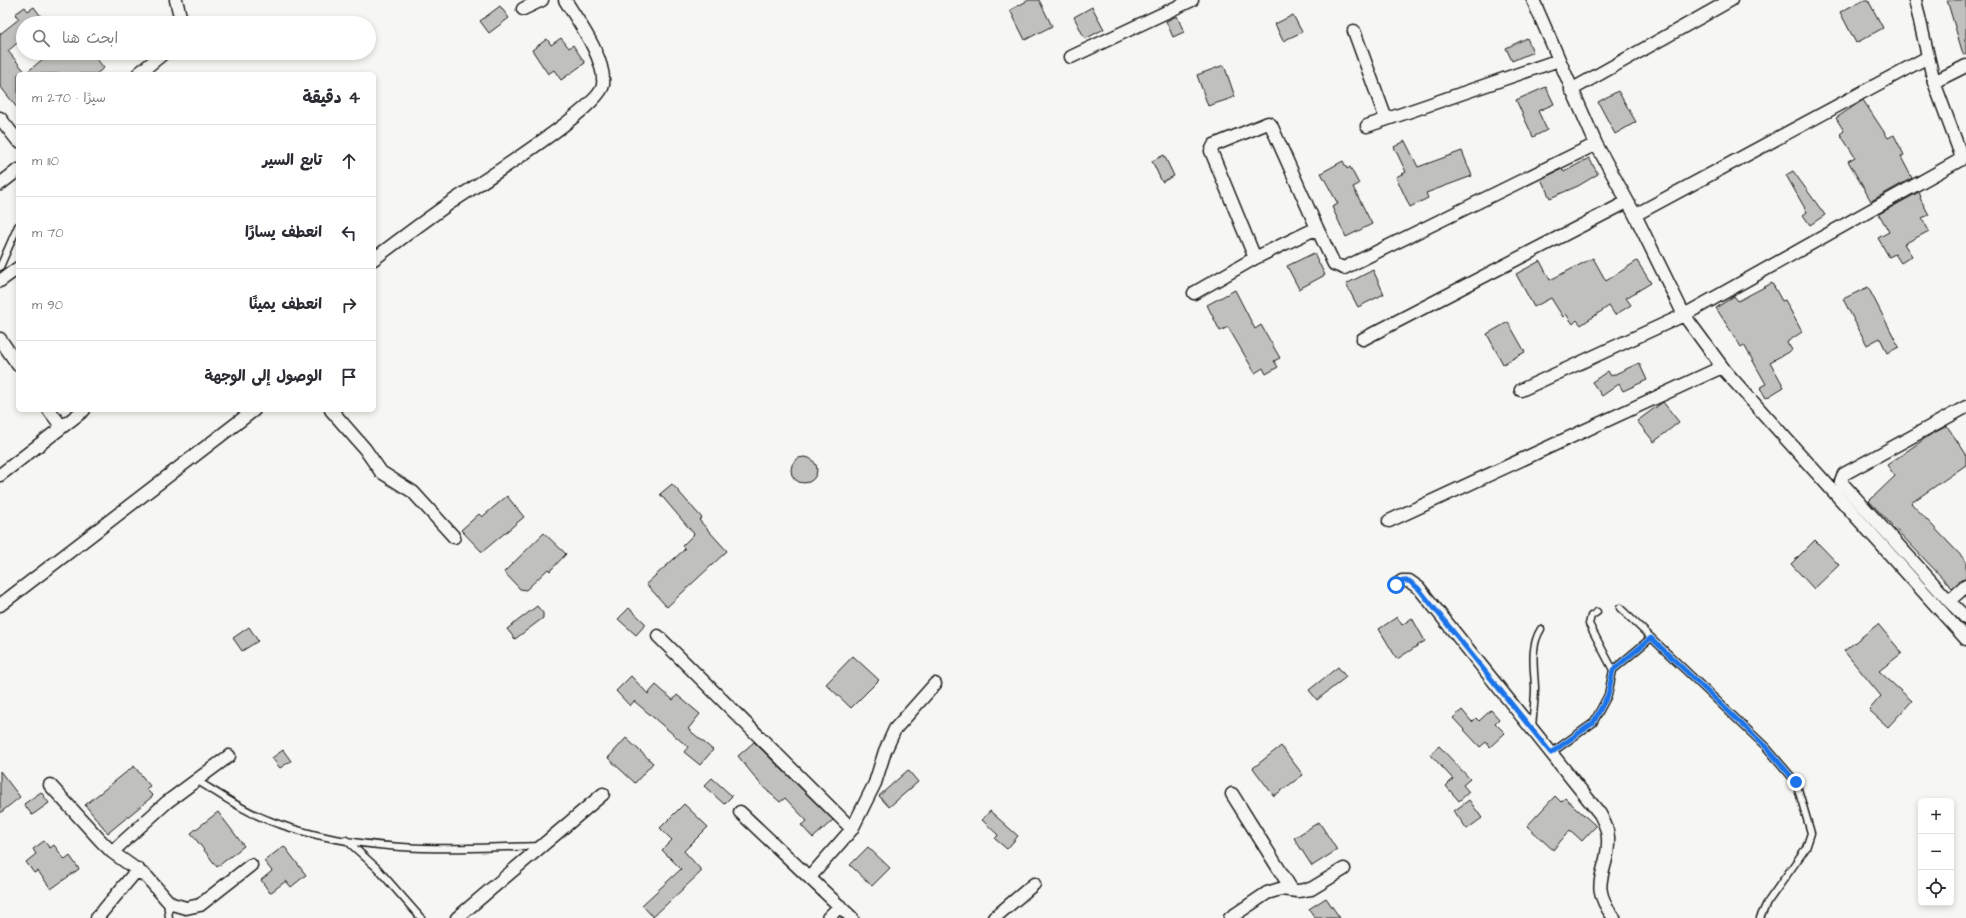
<!DOCTYPE html>
<html lang="ar">
<head>
<meta charset="utf-8">
<style>
  :root { --surface:#fff; --page:#f2f2f3; --text:#2b2b33; --muted:#7c7c81; --line:#e1e1e2 }
  body { margin:0; font-family:"Architects Daughter","Playpen Sans Arabic",sans-serif; background:var(--page); color:var(--text); direction:rtl }
  .controls { position:absolute; right:12px; bottom:12px; display:grid; overflow:hidden; border-radius:6px; box-shadow:0 2px 6px #0003 }
  .controls button { width:36px; height:36px; display:grid; place-items:center; padding:0; border:0; border-bottom:1px solid var(--line); background:var(--surface); color:var(--text); font:20px sans-serif }
  .stop { position:absolute; width:12px; height:12px; margin:-9px; border:3px solid #1a73e8; border-radius:50%; background:#fff }
  .stop.end { background:#1a73e8; border-color:#fff; box-shadow:0 1px 4px #0008 }
  .list { margin:0; padding:0; list-style:none }
  h2 { display:flex; justify-content:space-between; align-items:center; height:52px; margin:0; padding:0 16px; font-size:17px }
  h2 small { font-size:13px; font-weight:400; color:var(--muted) }
  .list li { display:grid; grid-template-columns:26px 1fr auto; gap:12px; align-items:center; box-sizing:border-box; height:72px; padding:0 16px; border-top:1px solid var(--line) }
  .list b { display:block; font-size:15px; white-space:nowrap }
  .list em { font-size:13px; font-style:normal; color:var(--muted) }
  .icon { flex:none; width:22px; height:22px; fill:none; stroke:currentColor; stroke-width:2; stroke-linecap:round; stroke-linejoin:round }
  .map { position:relative; flex:none; width:1966px; height:918px; overflow:hidden; direction:ltr }
  .search { position:absolute; background:var(--surface); box-shadow:0 2px 6px #0003; left:16px; top:16px; width:360px; height:44px; display:flex; align-items:center; gap:10px; box-sizing:border-box; padding:0 14px; border-radius:22px; color:var(--muted); font-size:15px }
  .panel { position:absolute; background:var(--surface); box-shadow:0 2px 6px #0003; left:16px; top:72px; width:360px; height:340px; border-radius:6px; direction:rtl }
  .map>svg:first-child { display:block }
  .building { fill:#c0c0bd; stroke:#1c1c1c }
  .lines { fill:none; stroke-linecap:round; stroke-linejoin:round }
  .lane-casing { stroke:#1c1c1c; stroke-width:9 }
  .street-casing { stroke:#1c1c1c; stroke-width:15 }
  .lane { stroke:#f6f6f2; stroke-width:6 }
  .street { stroke:#f6f6f2; stroke-width:12 }
  .route { stroke:#1a73e8; stroke-width:5 }
</style>
</head>
<body>
<div class="map">
<svg width="1966" height="918" viewBox="0 0 1966 918">
  <rect width="100%" height="100%" fill="#f6f6f2"/>
  <filter id="ink" filterUnits="userSpaceOnUse"><feTurbulence type="fractalNoise" baseFrequency=".025" numOctaves="2"/><feDisplacementMap in="SourceGraphic" scale="8" xChannelSelector="R" yChannelSelector="G"/><feConvolveMatrix kernelMatrix="1 2 1 2 8 2 1 2 1" color-interpolation-filters="sRGB"/></filter>
  <g filter="url(#ink)">
    <path class="building" d="M1029 0H1039L1052 26 1025 40 1010 10Z
      M1863 0H1868L1883 28 1856 43 1840 12Z
      M1947 0H1966V54H1963Z
      M500 6 509 18 489 33 480 21Z
      M25 7 28 11 34 7 46 23H23V38L8 51 26 73 50 53H92L104 68 96 74H18V109L0 86V34L19 19 15 14Z
      M1092 7 1104 29 1085 39 1074 17Z
      M1293 15 1302 32 1283 41 1275 24Z
      M1177 16 1184 32 1173 37 1166 21Z
      M561 38 569 48 573 45 585 63 561 80 554 70 548 74 532 50 547 39 551 45Z
      M1527 38 1533 52 1512 61 1506 48Z
      M1224 65 1235 97 1208 106 1197 75Z
      M1546 87 1554 104 1538 111 1547 130 1533 137 1516 100Z
      M1618 91 1636 122 1615 134 1598 102Z
      M1863 100 1888 138 1894 135 1904 155 1901 157 1912 178 1871 201 1848 161 1855 157 1840 134 1844 131 1836 118Z
      M1405 141 1418 167 1462 151 1472 176 1426 193 1428 198 1410 207 1396 177 1406 172 1394 147Z
      M1164 155 1174 176 1162 182 1152 161Z
      M1589 158 1598 174 1578 186 1550 198 1541 179 1562 169 1564 172Z
      M1343 161 1347 169 1350 167 1359 184 1353 187 1372 224 1346 237 1332 207 1338 204 1321 173Z
      M1793 171 1825 215 1810 225 1803 215 1807 212 1786 175Z
      M1919 192 1921 197 1920 198 1929 215 1922 218 1929 231 1904 244 1912 256 1901 263 1895 254 1889 257 1878 238 1889 232 1879 214Z
      M1314 253 1325 275 1299 289 1287 266Z
      M1593 258 1606 281 1637 261 1651 283 1626 298 1631 305 1615 315 1609 306 1581 325 1577 320 1573 324 1566 314 1563 317 1551 298 1534 307 1516 274 1540 261 1550 280Z
      M1373 270 1384 294 1358 307 1346 284Z
      M1772 283 1782 301 1785 300 1802 332 1787 342 1792 350 1770 362 1784 387 1766 398 1760 388 1766 384 1744 345 1741 347 1716 308 1734 296 1738 301Z
      M1868 287 1899 347 1887 353 1880 338 1867 345 1843 299Z
      M1235 290 1255 329 1261 325 1280 358 1274 361 1278 367 1266 374 1263 368 1255 373 1228 327 1220 331 1207 305Z
      M1508 322 1525 352 1503 364 1487 334Z
      M1639 363 1647 380 1623 391 1619 384 1602 396 1592 382 1608 371 1611 376Z
      M1663 402 1679 422 1654 442 1637 421Z
      M1947 426 1966 454V465L1911 503 1966 561V579L1961 580 1952 588 1869 501 1895 476 1887 465 1930 435Z
      M791 470a13 13 0 1 1 26 0a13 13 0 1 1-26 0Z
      M672 484 702 518 699 520 727 551 667 607 646 584 685 549 682 546 694 534 660 494Z
      M507 496 524 517 482 552 461 530 479 514 482 517Z
      M544 533 566 554 550 571 548 569 526 590 520 589 504 572Z
      M1815 540 1839 565 1814 589 1791 564Z
      M537 606 543 613V618L515 639 507 629Z
      M629 608 646 624 636 635 618 619Z
      M1397 617 1402 625 1412 618 1425 641 1397 659 1379 629Z
      M1878 624 1902 653 1879 671 1912 701 1888 727 1869 710 1881 696 1844 651Z
      M249 627 258 641 242 651 233 638Z
      M853 656 879 680 851 708 826 684Z
      M1338 667 1346 677 1317 700 1309 690Z
      M631 676 648 694 656 685 673 700 677 695 700 714 688 729 713 750 700 765 684 752 688 747 634 701 630 706 616 691Z
      M1462 710 1472 722 1476 718 1479 721 1491 710 1499 719 1495 723 1505 733 1490 747 1486 742 1480 747 1453 718Z
      M626 738 653 763 635 783 608 758Z
      M754 742 833 820 813 838 801 825 807 821 785 798 780 802 762 786 738 756Z
      M1281 746 1303 775 1274 796 1253 768Z
      M1439 746 1470 779 1463 785 1469 792 1459 801 1446 786 1453 779 1430 754Z
      M283 750 291 761 280 768 272 758Z
      M134 766 150 786 146 789 153 796 108 833 85 805Z
      M908 770 918 782 889 807 879 796Z
      M0 771 20 797 0 813Z
      M712 778 732 796 724 804 704 786Z
      M41 792 49 803 32 815 24 804Z
      M1555 796 1561 802 1565 798 1596 826 1582 841 1570 830 1553 850 1527 826Z
      M1469 800 1482 818 1467 829 1454 811Z
      M684 804 708 827 684 851 702 871 653 917 642 905 681 869 662 850 672 840 660 828Z
      M990 811 1018 836 1007 849 995 839 998 835 982 820Z
      M218 812 244 846 217 867 191 833Z
      M1319 822 1337 850 1312 866 1294 838Z
      M44 841 50 848 54 845 65 860 70 856 79 869 51 889 38 871 34 873 26 862 36 854 33 849Z
      M284 846 306 875 291 887 286 881 270 893 261 880 272 871 264 861Z
      M868 847 890 868 872 886 850 865Z
      M1326 898 1340 918H1315L1309 909Z"/>
    <g class="lines">
      <g class="lane-casing">
        <path id="lane" d="M0 267 18 226
          M1620 608 1766 747 1796 782 1811 833 1806 848 1767 903 1760 918
          M1613 670 1651 638
          M1532 728C1533 714 1535 700 1535 687 1534 667 1530 646 1541 629
          M1551 753 1593 723 1608 695 1613 670 1589 624 1591 616 1597 612
          M196 780C221 795 245 812 273 822 361 854 448 849 540 846
          M346 840 377 868 421 918
          M167 902 169 918"/>
      </g>
      <g class="street-casing">
        <path id="street" d="M176 0 180 16 179 23
          M1533 0 1596 144 1635 215 1684 315 1726 372 1966 639
          M523 9 542 0
          M1354 31 1386 119
          M1071 57 1192 0
          M138 74 164 53
          M1934 82 1966 66
          M1571 90 1731 0
          M0 118 18 141
          M1367 126 1559 60
          M0 184 18 170
          M1635 215 1928 57
          M1255 258 1211 151 1214 145 1268 123 1271 125 1317 228
          M374 259C399 240 424 221 450 203 475 186 600 108 603 85 606 59 578 21 565 0
          M0 281 18 268
          M1194 293 1255 258 1317 228 1334 264 1344 268 1596 144
          M0 339 18 365
          M1363 339 1627 202
          M1521 390 1684 315 1960 160 1961 155 1934 82 1915 0
          M1966 407 1844 474 1841 482 1949 601 1966 586
          M49 410 62 427
          M331 410 365 449 381 472 413 492 454 537
          M0 475 84 410
          M1389 521 1722 367
          M1396 585 1402 581H1409L1419 588 1600 814C1604 822 1608 829 1608 838 1610 873 1586 881 1614 918
          M1949 601 1966 618
          M0 605 254 410
          M658 636 852 829
          M50 785 101 841 112 852 147 877 167 900 172 904 186 908 200 905 251 865
          M1232 794 1292 890
          M740 812 852 918
          M112 852 167 802 229 756
          M810 877 852 829 875 783 885 751 895 729 935 684
          M97 918 138 869
          M457 918 603 794
          M828 918 840 906
          M994 918 1034 884
          M1230 918 1267 893 1280 889 1298 891 1311 889 1344 869"/>
      </g>
      <use href="#lane" class="lane"/>
      <use href="#street" class="street"/>
    </g>
  </g>
  <g class="lines" filter="url(#ink)">
    <path class="route" d="M1396 585 1402 581H1409L1418 588 1551 753 1593 723 1608 695 1613 670 1651 638 1766 747 1796 782"/>
  </g>
</svg>
<div class="controls">
<button>+</button>
<button>−</button>
<button><svg class="icon" aria-label="locate" viewBox="0 0 24 24"><circle cx="12" cy="12" r="6"/><path d="M12 2v4M12 18v4M2 12h4M18 12h4"/></svg></button>
</div>
<div class="stop" style="left:1396px;top:585px"></div>
<div class="stop end" style="left:1796px;top:782px"></div>
<div class="search"><svg class="icon" aria-label="search" viewBox="0 0 24 24"><circle cx="10" cy="10" r="6"/><path d="M15 15l6 6"/></svg>ابحث هنا</div>
<section class="panel">
<h2>4 دقيقة<small>سيرًا · 270 m</small></h2>
<ul class="list">
<li><svg class="icon" aria-label="ahead" viewBox="0 0 24 24"><path d="M12 20V5M6 11l6-6 6 6"/></svg><div><b>تابع السير</b></div><em>110 m</em></li>
<li><svg class="icon" aria-label="left" viewBox="0 0 24 24"><path d="M17 20v-9H6M10 6l-5 5 5 5"/></svg><div><b>انعطف يسارًا</b></div><em>70 m</em></li>
<li><svg class="icon" aria-label="right" viewBox="0 0 24 24"><path d="M7 20v-9h11M14 6l5 5-5 5"/></svg><div><b>انعطف يمينًا</b></div><em>90 m</em></li>
<li><svg class="icon" aria-label="arrive" viewBox="0 0 24 24"><path d="M6 21V4h12l-3 4 3 4H6"/></svg><div><b>الوصول إلى الوجهة</b></div></li>
</ul>
</section>
</div>
</body>
</html>
